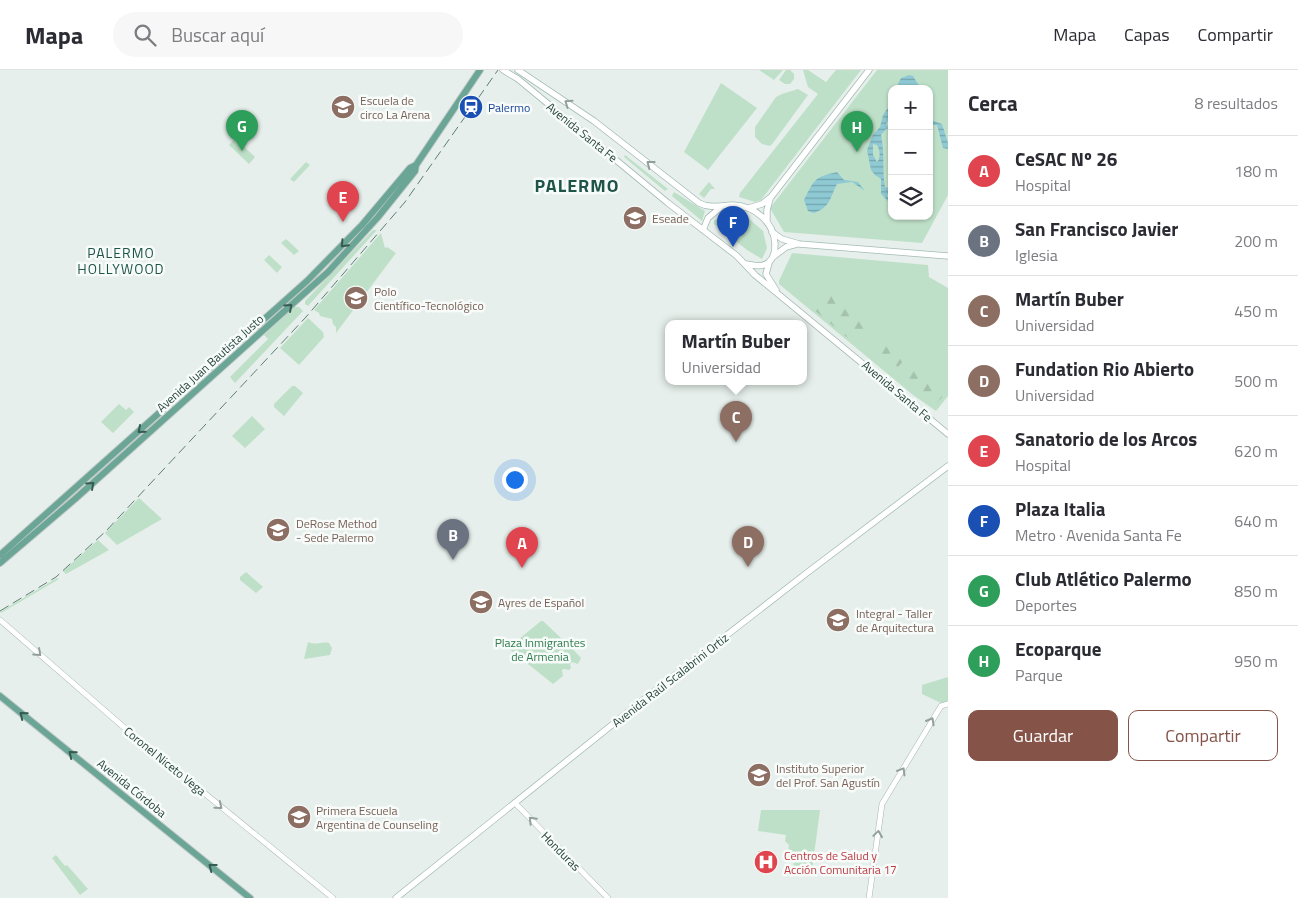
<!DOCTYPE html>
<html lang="es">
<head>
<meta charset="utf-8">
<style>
  :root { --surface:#fff; --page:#f7f7f7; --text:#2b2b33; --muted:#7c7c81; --line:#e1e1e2; --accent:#855347 }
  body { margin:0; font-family:"Titillium Web",sans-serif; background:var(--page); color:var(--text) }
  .controls { position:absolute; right:15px; top:15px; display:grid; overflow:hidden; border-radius:10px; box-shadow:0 1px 4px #0004 }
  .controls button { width:45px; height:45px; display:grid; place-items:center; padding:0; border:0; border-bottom:1px solid var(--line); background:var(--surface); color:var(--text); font:25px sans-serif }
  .you { position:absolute; left:514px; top:409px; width:18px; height:18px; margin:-12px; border:4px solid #fff; border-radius:50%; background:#1a73e8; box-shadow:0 0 0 8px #1a73e833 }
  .badge { display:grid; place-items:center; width:32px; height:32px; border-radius:50%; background:var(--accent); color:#fff; font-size:16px; font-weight:700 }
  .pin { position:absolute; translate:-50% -41px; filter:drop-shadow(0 1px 2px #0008) }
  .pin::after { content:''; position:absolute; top:26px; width:18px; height:15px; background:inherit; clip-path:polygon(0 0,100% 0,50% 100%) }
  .popup { position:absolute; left:665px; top:250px; width:142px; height:65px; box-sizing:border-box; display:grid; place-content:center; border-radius:10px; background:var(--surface); filter:drop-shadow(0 1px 4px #0005); font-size:16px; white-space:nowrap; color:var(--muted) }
  .popup b { font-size:19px; color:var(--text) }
  .popup::after { content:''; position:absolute; left:50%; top:100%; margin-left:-10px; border:10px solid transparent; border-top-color:var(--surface) }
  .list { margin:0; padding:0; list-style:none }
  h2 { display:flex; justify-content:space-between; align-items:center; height:65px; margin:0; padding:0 20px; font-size:21px }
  h2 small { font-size:16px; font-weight:400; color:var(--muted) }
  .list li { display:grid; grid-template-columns:32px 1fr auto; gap:15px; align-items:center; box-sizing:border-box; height:70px; padding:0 20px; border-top:1px solid var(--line) }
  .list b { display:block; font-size:19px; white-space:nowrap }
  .list p { margin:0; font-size:16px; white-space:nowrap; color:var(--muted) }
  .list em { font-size:16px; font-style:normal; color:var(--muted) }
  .actions { display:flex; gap:10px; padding:15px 20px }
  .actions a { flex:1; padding:11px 0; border:1px solid var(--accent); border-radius:10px; text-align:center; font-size:18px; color:var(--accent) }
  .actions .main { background:var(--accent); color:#fff }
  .icon { flex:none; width:28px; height:28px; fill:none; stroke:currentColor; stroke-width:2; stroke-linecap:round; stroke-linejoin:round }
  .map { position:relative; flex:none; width:948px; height:828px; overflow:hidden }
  header { display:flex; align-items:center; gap:30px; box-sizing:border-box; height:70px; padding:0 25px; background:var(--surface); border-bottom:1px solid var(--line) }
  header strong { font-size:24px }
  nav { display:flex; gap:28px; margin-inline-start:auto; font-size:18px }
  .search { width:350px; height:45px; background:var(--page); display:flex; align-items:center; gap:12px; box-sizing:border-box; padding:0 18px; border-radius:28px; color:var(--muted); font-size:19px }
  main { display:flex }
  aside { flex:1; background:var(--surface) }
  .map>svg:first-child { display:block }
  .green { fill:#bfe0c8; fill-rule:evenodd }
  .forest { fill:url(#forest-firs) }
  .water { fill:url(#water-rules); fill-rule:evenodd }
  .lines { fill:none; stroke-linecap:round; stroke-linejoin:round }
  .tertiary-casing { stroke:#a8b8b2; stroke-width:6 }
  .secondary-casing { stroke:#a4bbb3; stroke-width:7 }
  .primary-casing { stroke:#c2cac8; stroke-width:8 }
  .tertiary { stroke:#fff; stroke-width:5 }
  .secondary { stroke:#fff; stroke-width:5.5 }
  .primary { stroke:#6aa596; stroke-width:6 }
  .rail { stroke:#5f7d75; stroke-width:1; stroke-dasharray:10 5; stroke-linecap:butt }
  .oneway { stroke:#92a09c }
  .oneway2 { stroke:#365b51 }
  .labels { text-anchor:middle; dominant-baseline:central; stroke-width:5; stroke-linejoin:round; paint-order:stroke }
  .education-label { font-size:12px; fill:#785e54; stroke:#f7fbf9; text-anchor:start }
  .transit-label { font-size:12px; fill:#164399; stroke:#f7fbf9; text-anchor:start }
  .street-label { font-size:12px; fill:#24423a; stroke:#f7fbf9 }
  .park-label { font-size:12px; fill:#2d7a4b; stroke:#f7fbf9 }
  .health-label { font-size:12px; fill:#be3a42; stroke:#f7fbf9; text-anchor:start }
  .neighbourhood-label { font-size:14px; letter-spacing:1px; fill:#1f5548; stroke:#f7fbf9 }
  .district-label { font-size:18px; font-weight:bold; letter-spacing:1px; fill:#1f5548; stroke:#f7fbf9 }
</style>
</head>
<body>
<header>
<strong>Mapa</strong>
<div class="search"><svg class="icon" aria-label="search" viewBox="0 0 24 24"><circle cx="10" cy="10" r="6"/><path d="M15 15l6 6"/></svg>Buscar aquí</div>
<nav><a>Mapa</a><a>Capas</a><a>Compartir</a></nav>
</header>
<main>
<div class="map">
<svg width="948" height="828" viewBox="0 0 948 828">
  <defs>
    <pattern id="forest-firs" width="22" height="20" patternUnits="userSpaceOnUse" patternTransform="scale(1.25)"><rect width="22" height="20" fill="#bfe0c8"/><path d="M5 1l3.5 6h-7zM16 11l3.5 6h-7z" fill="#a4c1ad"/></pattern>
    <pattern id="water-rules" width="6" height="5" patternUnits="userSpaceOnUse" patternTransform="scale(1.25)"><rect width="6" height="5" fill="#8ec9d4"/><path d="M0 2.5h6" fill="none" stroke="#74a5ad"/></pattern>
  </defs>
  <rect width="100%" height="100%" fill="#e6efeb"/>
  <path class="green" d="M759 0H783L774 10Z
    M786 0H790L794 4V9L790 14H785L779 10Z
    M803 0H808L826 12 836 0H861L761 130 755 132 739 127 740 123 818 24 808 17Z
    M877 0H948V125L922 173 784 162 770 138ZM892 19H929V146H892Z
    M721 13 757 38 708 100 684 82Z
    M798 19 808 25 773 73 770 76 762 74 755 67V57L776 27 782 24Z
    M235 68 255 87 249 94 229 75Z
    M625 85 668 119 665 121 624 87Z
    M306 92 310 95 294 112 290 109Z
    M709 112 715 119H711L704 128 699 124Z
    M674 122 705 141 702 151 672 126Z
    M738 143 746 146 763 161 767 178 762 189 747 180 714 154V150L720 148 722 144Z
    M373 160H377L308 236 305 234V231Z
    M381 163 385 178 387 177 396 183 336 263V257L333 254 332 249 320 246 319 243 314 240Z
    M286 169 299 181 294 185 281 173Z
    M792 183 928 195 929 207 948 218V326L936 341 913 325 779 214V211Z
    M269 185 282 197 277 203 264 190Z
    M294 237H299L303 241 235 313 230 307 268 269 264 265Z
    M308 248 323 262 324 267 299 295 280 278Z
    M292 316H295L303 323 284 346 274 337V334Z
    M119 334 126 340 129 337 134 342 113 363 101 352Z
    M252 346 265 359 245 378 232 366Z
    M139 428 162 449 117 475 105 463Z
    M98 470 109 480 66 504 63 501Z
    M246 502 263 517 256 523 240 510V507Z
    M57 508 59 509 1 543 0 542Z
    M541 551H543L561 568V571L566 572 581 588 578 594 572 592 570 594 571 598 569 600 564 599 562 600 563 606 553 614 508 578Z
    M308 572C317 576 321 571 329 573L332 578 330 585 304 589Z
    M948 607V632L941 633 922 624V615Z
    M761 740H820L812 800H793L794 789 787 787 789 775 785 771 786 765 758 761Z
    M56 785 65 796 67 795 88 819 80 825 52 788Z"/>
  <path class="forest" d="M829 225H836L841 227 844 235 855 238 859 247 867 252 869 257 861 274 856 275 813 239 821 228Z
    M888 273C896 276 902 281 905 289L892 304 872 287V278Z
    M913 292 948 318V321L934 336 898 309 899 304 906 293Z"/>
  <path class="water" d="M909 5 913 6 921 19H898V14L901 8Z
    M892 32V44L886 54 888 57H892V59H886L881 65C885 83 882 99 885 117L889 118V122L887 126 892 132V135L881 124V109L875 105 871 100 867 80 873 65 880 57 883 45ZM873 74 877 75C880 80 881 88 877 92L873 85Z
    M931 50 942 54 948 73V79L943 78 937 55H929V51Z
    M837 102 844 110 858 112 865 121 852 112 837 114C830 127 831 137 814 143L808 141 804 130C814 110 814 107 837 102Z"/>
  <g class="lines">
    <g class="tertiary-casing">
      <path id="tertiary" d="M0 550 127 660 333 828
        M515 733 608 828
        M869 828 882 734 941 636 948 634"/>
    </g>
    <g class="secondary-casing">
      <path id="secondary" d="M503 0 518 9 668 133 737 186 755 205 948 364
        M518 0 594 51 699 133C710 139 722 135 733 135 755 136 774 152 775 174 775 181 774 188 769 192 762 198 754 195 746 194
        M749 138 762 134 771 127 869 0
        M767 151V140L770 129
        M703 160 708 148 721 137
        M772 162 782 169 799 174 948 186
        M773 187 786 177 797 174
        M769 193 766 204 776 220
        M396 828 638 634 808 502 948 396"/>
    </g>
    <g class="primary-casing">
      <path id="primary" d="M0 485 307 211 362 155 410 98 416 95
        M0 493 75 429 328 202 378 147 415 101 416 95 480 0
        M0 626 250 828"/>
    </g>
    <use href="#tertiary" class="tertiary"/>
    <use href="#secondary" class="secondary"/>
    <use href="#primary" class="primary"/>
    <path class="rail" d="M0 541 56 507 106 461 306 247 405 132 498 0"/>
  </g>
  <defs><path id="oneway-chevron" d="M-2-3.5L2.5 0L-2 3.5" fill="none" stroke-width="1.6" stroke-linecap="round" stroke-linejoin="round" transform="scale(1.25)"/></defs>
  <g class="oneway">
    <use href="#oneway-chevron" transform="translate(568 33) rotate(-145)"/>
    <use href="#oneway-chevron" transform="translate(650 94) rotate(-142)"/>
    <use href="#oneway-chevron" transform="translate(38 583) rotate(42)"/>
    <use href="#oneway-chevron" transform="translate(931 651) rotate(-60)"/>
    <use href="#oneway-chevron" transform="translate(902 701) rotate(-59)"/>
    <use href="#oneway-chevron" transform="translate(219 736) rotate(39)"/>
    <use href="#oneway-chevron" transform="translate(532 750) rotate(-135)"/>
    <use href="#oneway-chevron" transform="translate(878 764) rotate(-82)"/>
  </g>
  <g class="oneway2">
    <use href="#oneway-chevron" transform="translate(344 174) rotate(133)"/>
    <use href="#oneway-chevron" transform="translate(289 237) rotate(-42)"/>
    <use href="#oneway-chevron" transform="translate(141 360) rotate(139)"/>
    <use href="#oneway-chevron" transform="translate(91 415) rotate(-42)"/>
    <use href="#oneway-chevron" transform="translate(23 645) rotate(-141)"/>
    <use href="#oneway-chevron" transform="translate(72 684) rotate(-141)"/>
    <use href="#oneway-chevron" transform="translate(212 797) rotate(-142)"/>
  </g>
  <defs>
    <g id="university-disc" transform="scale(1.25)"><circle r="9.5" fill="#8d6e63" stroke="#f7fbf9"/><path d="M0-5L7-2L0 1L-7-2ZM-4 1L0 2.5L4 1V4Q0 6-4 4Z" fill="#fff"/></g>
    <g id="station-disc" transform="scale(1.25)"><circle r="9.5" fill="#1a4fb4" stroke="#f7fbf9"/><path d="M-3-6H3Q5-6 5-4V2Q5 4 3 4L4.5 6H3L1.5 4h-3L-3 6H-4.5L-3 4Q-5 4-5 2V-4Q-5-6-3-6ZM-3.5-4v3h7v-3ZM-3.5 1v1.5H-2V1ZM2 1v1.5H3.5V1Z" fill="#fff"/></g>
    <g id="hospital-disc" transform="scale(1.25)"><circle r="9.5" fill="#e0444e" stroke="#f7fbf9"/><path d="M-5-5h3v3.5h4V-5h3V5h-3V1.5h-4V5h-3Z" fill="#fff"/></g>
  </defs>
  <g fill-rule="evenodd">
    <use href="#university-disc" x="343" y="37"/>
    <use href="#station-disc" x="471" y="37"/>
    <use href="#university-disc" x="635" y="148"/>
    <use href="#university-disc" x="356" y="228"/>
    <use href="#university-disc" x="278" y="460"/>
    <use href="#university-disc" x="481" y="532"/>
    <use href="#university-disc" x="838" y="550"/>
    <use href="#university-disc" x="759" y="705"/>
    <use href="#university-disc" x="299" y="747"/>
    <use href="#hospital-disc" x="766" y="792"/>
  </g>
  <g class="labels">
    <g class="education-label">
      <text x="360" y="30">Escuela de<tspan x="360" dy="14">circo La Arena</tspan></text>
      <text x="652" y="148">Eseade</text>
      <text x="374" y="221">Polo<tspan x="374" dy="14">Científico-Tecnológico</tspan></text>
      <text x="296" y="453">DeRose Method<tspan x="296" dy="14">- Sede Palermo</tspan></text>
      <text x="498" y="532">Ayres de Español</text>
      <text x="856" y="543">Integral - Taller<tspan x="856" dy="14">de Arquitectura</tspan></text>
      <text x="776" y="698">Instituto Superior<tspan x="776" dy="14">del Prof. San Agustín</tspan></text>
      <text x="316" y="740">Primera Escuela<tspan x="316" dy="14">Argentina de Counseling</tspan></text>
    </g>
    <g class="transit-label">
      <text x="488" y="37">Palermo</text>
    </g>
    <g class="street-label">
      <text transform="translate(582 62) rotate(39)">Avenida Santa Fe</text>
      <text transform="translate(210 293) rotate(-42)">Avenida Juan Bautista Justo</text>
      <text transform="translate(897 321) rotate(40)">Avenida Santa Fe</text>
      <text transform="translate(670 610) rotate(-38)">Avenida Raúl Scalabrini Ortiz</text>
      <text transform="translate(165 691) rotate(39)">Coronel Niceto Vega</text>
      <text transform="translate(132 718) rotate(39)">Avenida Córdoba</text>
      <text transform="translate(561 781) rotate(45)">Honduras</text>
    </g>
    <g class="park-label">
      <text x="540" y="572">Plaza Inmigrantes<tspan x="540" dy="14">de Armenia</tspan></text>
    </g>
    <g class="health-label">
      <text x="784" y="785">Centros de Salud y<tspan x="784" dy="14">Acción Comunitaria 17</tspan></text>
    </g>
    <g class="neighbourhood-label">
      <text x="121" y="182">PALERMO<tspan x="121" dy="16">HOLLYWOOD</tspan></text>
    </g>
    <g class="district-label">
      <text x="577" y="115">PALERMO</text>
    </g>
  </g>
</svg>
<div class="controls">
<button>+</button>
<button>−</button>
<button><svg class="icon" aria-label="layers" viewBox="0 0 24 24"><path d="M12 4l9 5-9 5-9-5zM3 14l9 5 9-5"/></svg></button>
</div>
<div class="you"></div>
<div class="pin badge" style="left:522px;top:498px;background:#e0444e">A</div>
<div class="pin badge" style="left:453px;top:490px;background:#6b7280">B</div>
<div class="pin badge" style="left:736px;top:372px;background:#8d6e63">C</div>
<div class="popup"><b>Martín Buber</b>Universidad</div>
<div class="pin badge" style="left:748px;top:497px;background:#8d6e63">D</div>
<div class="pin badge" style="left:343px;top:152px;background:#e0444e">E</div>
<div class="pin badge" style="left:733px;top:177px;background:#1a4fb4">F</div>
<div class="pin badge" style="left:242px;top:81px;background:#2e9e5b">G</div>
<div class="pin badge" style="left:857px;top:82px;background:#2e9e5b">H</div>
</div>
<aside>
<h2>Cerca<small>8 resultados</small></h2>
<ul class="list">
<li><span class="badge" style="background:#e0444e">A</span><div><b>CeSAC Nº 26</b><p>Hospital</p></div><em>180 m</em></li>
<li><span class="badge" style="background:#6b7280">B</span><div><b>San Francisco Javier</b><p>Iglesia</p></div><em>200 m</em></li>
<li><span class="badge" style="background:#8d6e63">C</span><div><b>Martín Buber</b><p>Universidad</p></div><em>450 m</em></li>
<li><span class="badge" style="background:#8d6e63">D</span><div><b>Fundation Rio Abierto</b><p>Universidad</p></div><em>500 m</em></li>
<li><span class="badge" style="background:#e0444e">E</span><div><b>Sanatorio de los Arcos</b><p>Hospital</p></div><em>620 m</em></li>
<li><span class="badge" style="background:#1a4fb4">F</span><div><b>Plaza Italia</b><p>Metro · Avenida Santa Fe</p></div><em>640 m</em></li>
<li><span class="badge" style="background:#2e9e5b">G</span><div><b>Club Atlético Palermo</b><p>Deportes</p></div><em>850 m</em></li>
<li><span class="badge" style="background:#2e9e5b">H</span><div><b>Ecoparque</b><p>Parque</p></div><em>950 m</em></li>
</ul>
<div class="actions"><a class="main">Guardar</a><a>Compartir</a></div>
</aside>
</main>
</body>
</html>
